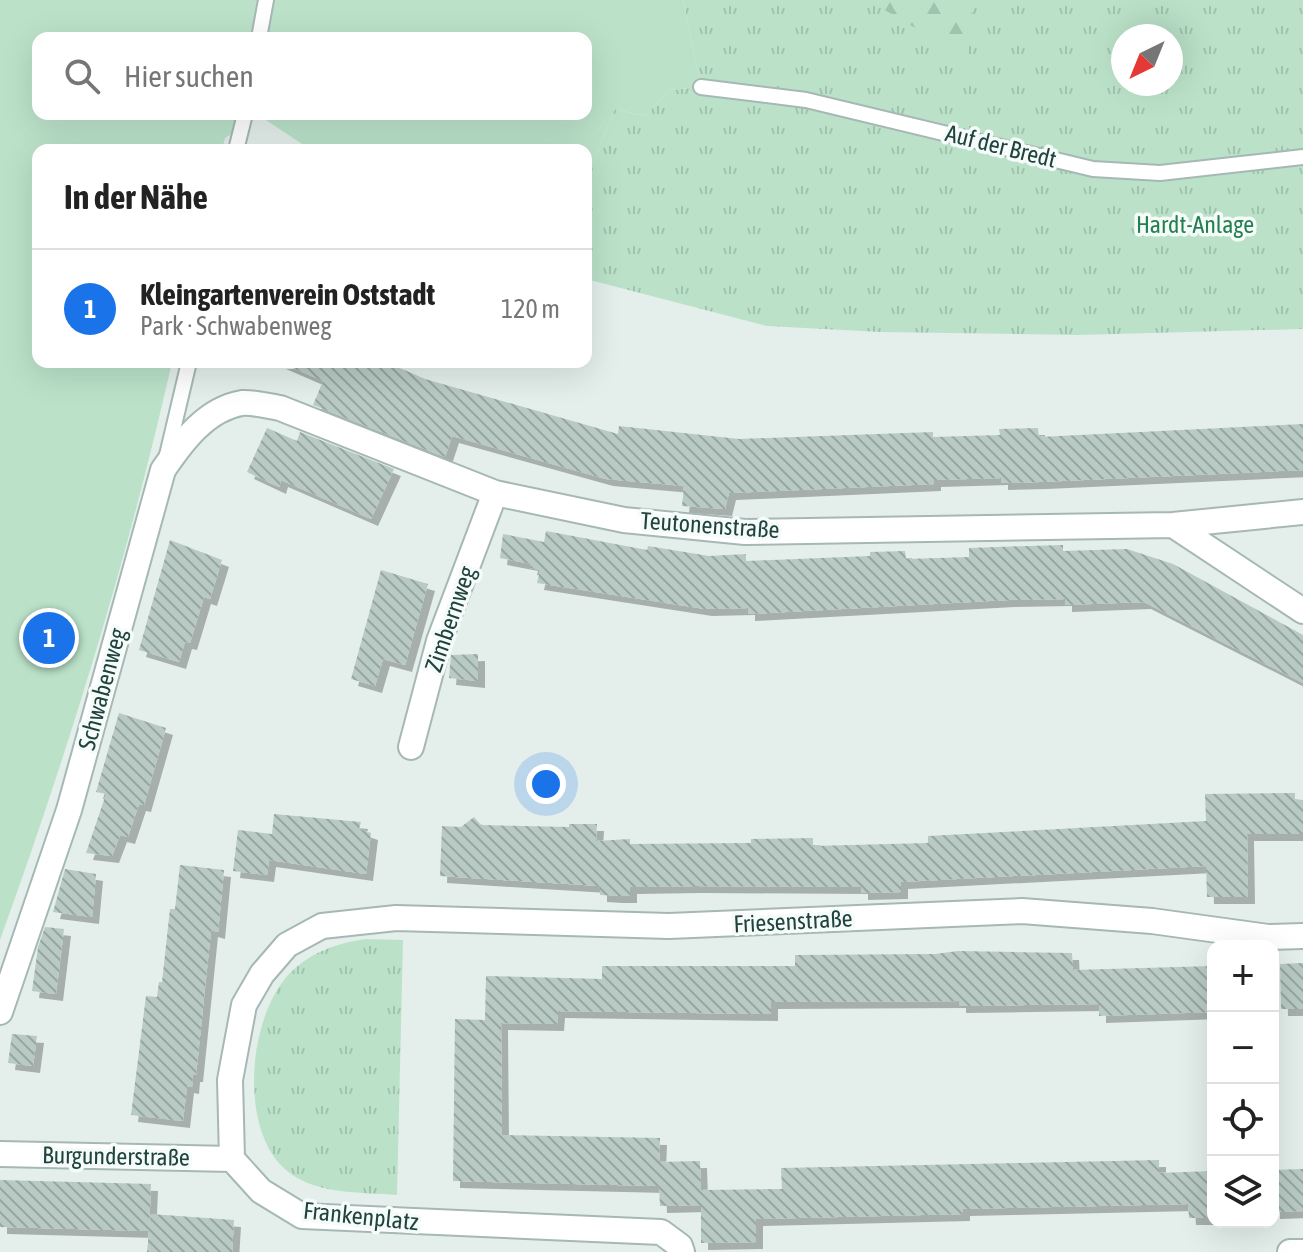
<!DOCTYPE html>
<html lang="de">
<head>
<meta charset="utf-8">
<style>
  :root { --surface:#fff; --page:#f6f6f6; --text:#222; --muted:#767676; --line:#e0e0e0; --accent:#1a73e8 }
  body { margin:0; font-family:"Asap Condensed",sans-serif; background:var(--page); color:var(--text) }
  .controls { position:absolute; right:24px; bottom:24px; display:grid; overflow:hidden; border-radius:16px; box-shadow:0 8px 32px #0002 }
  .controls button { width:72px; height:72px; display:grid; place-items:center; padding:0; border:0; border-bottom:2px solid var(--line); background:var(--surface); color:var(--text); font:40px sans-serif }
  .compass { position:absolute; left:1111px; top:24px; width:72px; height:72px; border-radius:50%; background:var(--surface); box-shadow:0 8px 32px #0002; rotate:223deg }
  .you { position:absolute; left:546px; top:784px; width:28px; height:28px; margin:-20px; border:6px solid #fff; border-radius:50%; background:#1a73e8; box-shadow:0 0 0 12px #1a73e833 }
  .badge { display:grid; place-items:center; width:52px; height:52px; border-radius:50%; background:var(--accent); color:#fff; font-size:26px; font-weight:700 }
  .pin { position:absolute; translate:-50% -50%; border:4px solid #fff; box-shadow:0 2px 8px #0006 }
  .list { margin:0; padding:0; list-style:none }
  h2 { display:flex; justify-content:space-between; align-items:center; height:104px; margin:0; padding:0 32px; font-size:34px }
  h2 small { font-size:26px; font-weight:400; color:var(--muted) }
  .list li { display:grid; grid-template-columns:52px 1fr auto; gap:24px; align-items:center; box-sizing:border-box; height:120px; padding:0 32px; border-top:2px solid var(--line) }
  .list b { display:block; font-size:30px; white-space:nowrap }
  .list p { margin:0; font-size:26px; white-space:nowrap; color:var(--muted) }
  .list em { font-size:26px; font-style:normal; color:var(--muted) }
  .icon { flex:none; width:44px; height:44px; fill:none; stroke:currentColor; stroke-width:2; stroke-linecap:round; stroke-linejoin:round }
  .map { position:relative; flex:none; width:1303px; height:1252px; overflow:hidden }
  .search { position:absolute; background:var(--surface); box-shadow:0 8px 32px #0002; left:32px; top:32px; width:560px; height:88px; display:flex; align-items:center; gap:20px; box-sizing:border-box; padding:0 28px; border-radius:16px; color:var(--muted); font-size:30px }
  .panel { position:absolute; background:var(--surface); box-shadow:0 8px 32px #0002; left:32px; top:144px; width:560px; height:224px; border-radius:16px }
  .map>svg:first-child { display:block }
  .grass { fill:url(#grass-tufts); fill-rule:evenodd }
  .forest { fill:url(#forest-firs) }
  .garden { fill:#bbe2c9; fill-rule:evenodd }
  .building { fill:url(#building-back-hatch); filter:url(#shadow) }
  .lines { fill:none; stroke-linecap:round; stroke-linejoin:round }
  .service-casing { stroke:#a6b8b4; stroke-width:18 }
  .minor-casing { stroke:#a6b8b4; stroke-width:28 }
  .service { stroke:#fff; stroke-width:14 }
  .minor { stroke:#fff; stroke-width:24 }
  .labels { text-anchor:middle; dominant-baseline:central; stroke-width:7; stroke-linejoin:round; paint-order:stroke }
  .street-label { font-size:24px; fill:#21433e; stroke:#f5fbf9 }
  .park-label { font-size:24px; fill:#267f51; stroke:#f5fbf9 }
</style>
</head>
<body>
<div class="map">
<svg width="1303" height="1252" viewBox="0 0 1303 1252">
  <defs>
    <pattern id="grass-tufts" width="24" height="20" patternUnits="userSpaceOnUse" patternTransform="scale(2)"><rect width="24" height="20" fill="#bbe2c9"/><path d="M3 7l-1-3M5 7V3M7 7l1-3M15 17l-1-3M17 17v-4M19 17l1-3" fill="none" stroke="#a0c3ae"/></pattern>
    <pattern id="forest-firs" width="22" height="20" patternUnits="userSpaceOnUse" patternTransform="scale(2)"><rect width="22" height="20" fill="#bbe2c9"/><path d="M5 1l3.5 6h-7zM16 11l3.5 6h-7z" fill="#a0c3ae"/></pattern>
    <pattern id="building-back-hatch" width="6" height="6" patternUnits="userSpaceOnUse" patternTransform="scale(2)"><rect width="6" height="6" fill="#b9cac5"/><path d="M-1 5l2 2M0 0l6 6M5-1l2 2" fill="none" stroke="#96a6a1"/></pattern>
    <filter id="shadow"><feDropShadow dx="7" dy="7" stdDeviation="0" flood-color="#0004"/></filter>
  </defs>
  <rect width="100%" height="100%" fill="#e4efeb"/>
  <path class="grass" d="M683 0H1303V329L1077 335 880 332 767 326 586 279V179L615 109 645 116 669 90 701 87ZM1123 36H1171V84H1123Z
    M366 939 403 940 397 1195C362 1192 321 1195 291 1174 237 1136 247 1017 290 973 311 952 337 943 366 939Z"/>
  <path class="forest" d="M868 0H969L973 15 966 58Z"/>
  <path class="garden" d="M0 0H683L701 87 669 90 645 116 615 109 586 179V150H311L260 116 225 138 222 150H38V362H172C128 558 68 752 0 940ZM38 38H586V114H38Z"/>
  <path class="building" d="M279 362H386L425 379 618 434 619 426 739 439 933 432V437L1000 435 999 429 1038 428 1039 437 1303 424V470L1040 482 1001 483V478L934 480V484L729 493 725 509 682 506 684 486 606 479 452 436 445 457 437 454 313 405 323 381Z
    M267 428 297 441 300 432 394 469 371 519 281 480 279 487 247 472Z
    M546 531 647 550 648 546 709 556 746 554V561L870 556V552L905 551 906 559 969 557V548L1028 546 1063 545V551L1127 549 1173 564 1303 635V683L1144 602 1065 605V599L1008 600 748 614V608L705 609 537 583 540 570 530 568 531 564 500 558 503 534 544 542Z
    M170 540 222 560 210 599 204 597 190 643 185 642 179 662 139 650Z
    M381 570 428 584 405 665 383 659 375 686 351 679Z
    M478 654V681L449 678 451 655Z
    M119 713 166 728 144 805 139 804 128 837 120 835 112 856 86 853 106 794 96 792Z
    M1295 793V799L1303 800V834H1247L1248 897H1207L1206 866 901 882V892L861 893V887L695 886 630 887V896H615L600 895V886L440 876 442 826 461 827 474 817 481 825 569 827V824H597L596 841 630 839V844L751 843V839L813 838V846L928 843V836L1206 821 1205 794Z
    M274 814 361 822 359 829 371 833 366 874 269 860 267 875 233 871 238 830 272 834Z
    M180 865 224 870 218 932 211 930 196 1075H193L192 1087 187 1086 183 1121 131 1115 146 996 157 997 159 982H162L170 909H175Z
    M65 869 96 874 92 917 53 912Z
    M45 927 64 929 56 994 32 991 38 947Z
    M958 951 1072 953 1073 970 1213 966V1012L1099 1016V1004L959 1006V1001L771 1002V1014L558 1011 557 1024 501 1023 502 1135 660 1138 659 1162 700 1161 701 1190 782 1189 781 1168 1159 1160V1173L1213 1171V1218H1189L1188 1204 963 1209V1214L756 1219V1242L701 1243V1205L660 1206 659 1186 453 1181 455 1019 485 1020 486 976 602 979V966H795V955L935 954Z
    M1303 963V1009H1281L1280 964Z
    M12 1034 37 1036 33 1066 8 1063Z
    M1303 1169V1211L1273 1212V1170Z
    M0 1180 151 1184 149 1230 151 1214 234 1220 232 1252H147L149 1231 0 1227Z"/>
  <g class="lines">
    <g class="service-casing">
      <path id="service" d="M259 38 266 0
        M701 87 806 100 1093 169 1160 173 1303 157
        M236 150 245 114
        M167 455 189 362"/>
    </g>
    <g class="minor-casing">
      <path id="minor" d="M1173 525 1303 611
        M411 747 439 641 495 493
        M0 1012 69 810 163 470C182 442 206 409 242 403 253 402 268 406 280 408L495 493 624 520 745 532 1173 525 1303 512
        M0 1154 232 1159
        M682 1252 680 1246 661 1232 302 1216 261 1191 232 1159 230 1080 244 1005 262 974 287 945 322 926 396 918 669 926 1022 911 1152 921 1268 937 1303 936
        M1290 1252H1303"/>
    </g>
    <use href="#service" class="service"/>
    <use href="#minor" class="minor"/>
  </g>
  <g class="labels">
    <g class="street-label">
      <text transform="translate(1001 146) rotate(14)">Auf der Bredt</text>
      <text transform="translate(710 525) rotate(4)">Teutonenstraße</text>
      <text transform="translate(450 619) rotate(-71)">Zimbernweg</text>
      <text transform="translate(102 689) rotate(-75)">Schwabenweg</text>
      <text transform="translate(793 921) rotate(-3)">Friesenstraße</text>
      <text transform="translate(116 1156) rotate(1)">Burgunderstraße</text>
      <text transform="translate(361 1216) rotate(6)">Frankenplatz</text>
    </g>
    <g class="park-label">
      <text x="1195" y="224">Hardt-Anlage</text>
    </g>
  </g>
</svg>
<div class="controls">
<button>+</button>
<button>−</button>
<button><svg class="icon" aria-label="locate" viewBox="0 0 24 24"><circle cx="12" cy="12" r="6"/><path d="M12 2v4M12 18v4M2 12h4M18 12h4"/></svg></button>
<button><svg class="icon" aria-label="layers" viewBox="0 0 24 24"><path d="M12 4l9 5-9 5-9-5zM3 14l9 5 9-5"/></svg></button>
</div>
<svg class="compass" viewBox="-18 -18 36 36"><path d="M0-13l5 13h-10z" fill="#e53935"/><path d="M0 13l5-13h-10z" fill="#767676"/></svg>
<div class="you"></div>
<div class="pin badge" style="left:49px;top:638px">1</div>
<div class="search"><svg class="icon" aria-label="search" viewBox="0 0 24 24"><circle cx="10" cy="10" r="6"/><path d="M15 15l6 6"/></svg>Hier suchen</div>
<section class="panel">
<h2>In der Nähe<small></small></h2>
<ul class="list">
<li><span class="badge">1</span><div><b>Kleingartenverein Oststadt</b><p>Park · Schwabenweg</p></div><em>120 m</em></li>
</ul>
</section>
</div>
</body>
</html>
